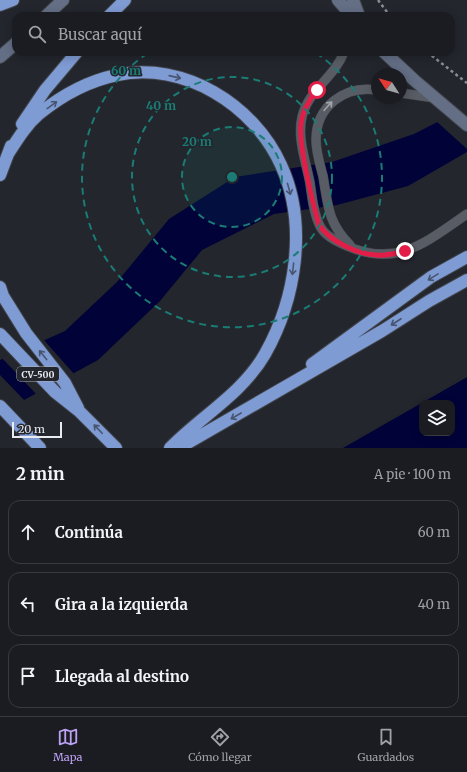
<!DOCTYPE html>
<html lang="es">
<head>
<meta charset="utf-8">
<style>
  :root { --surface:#1a1c22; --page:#27292f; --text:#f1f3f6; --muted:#9fa1a5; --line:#383a40; --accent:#bca0f2 }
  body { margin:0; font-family:Merriweather,serif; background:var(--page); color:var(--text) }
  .controls { position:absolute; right:12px; bottom:12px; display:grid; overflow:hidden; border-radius:8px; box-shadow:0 2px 10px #0003 }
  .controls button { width:36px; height:36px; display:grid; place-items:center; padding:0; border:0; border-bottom:1px solid var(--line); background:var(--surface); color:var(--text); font:20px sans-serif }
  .compass { position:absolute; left:371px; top:68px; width:36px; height:36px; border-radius:50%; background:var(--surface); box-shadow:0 2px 10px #0003; rotate:306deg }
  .scale { position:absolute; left:12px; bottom:10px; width:50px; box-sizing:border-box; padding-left:4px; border:2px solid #e9ebf0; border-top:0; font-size:11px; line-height:14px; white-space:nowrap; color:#e9ebf0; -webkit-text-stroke:3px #23262d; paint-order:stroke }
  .stop { position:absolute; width:12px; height:12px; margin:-9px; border:3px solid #e11d48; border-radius:50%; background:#fff }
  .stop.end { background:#e11d48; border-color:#fff; box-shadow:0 1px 4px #0008 }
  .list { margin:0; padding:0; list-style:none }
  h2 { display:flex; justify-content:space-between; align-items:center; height:52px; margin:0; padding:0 16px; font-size:17px }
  h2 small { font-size:13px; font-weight:400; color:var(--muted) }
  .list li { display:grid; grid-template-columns:26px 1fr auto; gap:12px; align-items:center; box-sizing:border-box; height:64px; margin:0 8px 8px; padding:0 8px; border:1px solid var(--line); border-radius:12px }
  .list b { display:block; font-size:15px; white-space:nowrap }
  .list em { font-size:13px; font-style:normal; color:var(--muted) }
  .icon { flex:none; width:22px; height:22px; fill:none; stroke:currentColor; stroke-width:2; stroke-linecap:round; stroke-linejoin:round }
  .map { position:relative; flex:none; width:467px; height:448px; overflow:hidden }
  .search { position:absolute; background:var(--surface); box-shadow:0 2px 10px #0003; left:12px; right:12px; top:12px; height:44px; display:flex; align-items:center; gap:10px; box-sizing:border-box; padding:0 14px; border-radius:12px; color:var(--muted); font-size:15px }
  .sheet { height:268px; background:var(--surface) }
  nav { display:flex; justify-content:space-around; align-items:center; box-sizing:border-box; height:56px; border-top:1px solid var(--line); background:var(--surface); font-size:11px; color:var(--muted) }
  nav a { display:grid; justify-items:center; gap:2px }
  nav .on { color:var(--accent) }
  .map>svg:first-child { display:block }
  .water { fill:#000238; fill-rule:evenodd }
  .pier { fill:#23262d }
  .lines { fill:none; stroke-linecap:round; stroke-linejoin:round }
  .lane-casing { stroke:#41444a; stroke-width:10 }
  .secondary-casing { stroke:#41444a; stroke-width:14 }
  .highway-casing { stroke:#41444a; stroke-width:14 }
  .path { stroke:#8a8d93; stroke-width:2.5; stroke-dasharray:3 3; stroke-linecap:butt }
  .lane { stroke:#585c64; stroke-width:9 }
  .secondary { stroke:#646f86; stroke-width:12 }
  .highway { stroke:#7f9bd4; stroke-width:12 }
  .oneway { stroke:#485570 }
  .oneway2 { stroke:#a0a4aa }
  .route { stroke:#e11d48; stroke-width:5 }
  .ring { fill:none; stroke:#1a7c74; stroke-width:2; stroke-dasharray:7 5 }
  .labels { text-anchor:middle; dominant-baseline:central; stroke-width:3; stroke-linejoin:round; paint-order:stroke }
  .shield { fill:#23262d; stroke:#aeb0b6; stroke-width:1 }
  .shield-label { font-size:9px; font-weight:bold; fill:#e9ebf0 }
  .centre { fill:#1a7c74; stroke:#23262d; stroke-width:2 }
  .ring-label { font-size:12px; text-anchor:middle; font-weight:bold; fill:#1a7c74; stroke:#23262d; stroke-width:3; stroke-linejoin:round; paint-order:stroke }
</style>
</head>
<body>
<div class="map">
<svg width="467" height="448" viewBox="0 0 467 448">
  <rect width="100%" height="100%" fill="#23262d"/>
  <path class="water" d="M467 107V152L408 186 337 205 274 214 202 250 160 301 98 360 0 413V360L65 331 117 282 169 219 235 177 332 162 414 134Z
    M467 377V448H343ZM422 403H452V433H422Z"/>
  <path class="pier" d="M467 105V149L436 121Z
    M43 339 75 375 37 395 1 357Z
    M0 375 26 402 0 415Z
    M467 375V377L341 448 342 446Z"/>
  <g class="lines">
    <g class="lane-casing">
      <path id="lane" d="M344 52C335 77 308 90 302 117 297 138 306 162 310 183 312 196 313 212 319 224 323 235 336 241 347 246 398 268 426 242 467 214
        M401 93 435 98
        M350 245C328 223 328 206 323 176 320 165 316 152 316 140 316 106 345 85 377 90"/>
    </g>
    <g class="secondary-casing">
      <path id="secondary" d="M338 0 352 16
        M353 0 359 16
        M46 16 63 0
        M384 52 414 80 467 125
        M0 57 16 43"/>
    </g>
    <g class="highway-casing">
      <path id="highway" d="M0 5 13 0
        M109 16 125 0
        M22 124 45 90 77 52
        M8 154C17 140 26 125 39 114 61 96 88 81 117 75 184 61 254 105 281 165 308 224 296 299 265 354 242 394 201 416 170 448
        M0 175 11 146
        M0 287 3 296 26 333 65 383 78 408
        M0 334 55 392 79 411 116 448
        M312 364 431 277 467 257
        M0 406 40 448
        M174 448 186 444 382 331 429 301 467 280"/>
    </g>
    <path class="path" d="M378 0 390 16
      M427 52 467 83"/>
    <use href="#lane" class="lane"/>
    <use href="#secondary" class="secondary"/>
    <use href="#highway" class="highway"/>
  </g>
  <defs><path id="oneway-shaft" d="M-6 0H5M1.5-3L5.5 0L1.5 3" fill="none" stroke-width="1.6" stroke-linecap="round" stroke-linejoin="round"/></defs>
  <g class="oneway">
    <use href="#oneway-shaft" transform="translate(175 77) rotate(13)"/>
    <use href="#oneway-shaft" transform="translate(52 105) rotate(-36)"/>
    <use href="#oneway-shaft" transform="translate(289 189) rotate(75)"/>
    <use href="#oneway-shaft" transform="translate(293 269) rotate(96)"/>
    <use href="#oneway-shaft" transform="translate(433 277) rotate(148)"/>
    <use href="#oneway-shaft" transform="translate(396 322) rotate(147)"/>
    <use href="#oneway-shaft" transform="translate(43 355) rotate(-129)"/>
    <use href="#oneway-shaft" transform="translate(236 416) rotate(150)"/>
    <use href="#oneway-shaft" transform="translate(98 429) rotate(-134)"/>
  </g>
  <use class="oneway2" href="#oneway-shaft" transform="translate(328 106) rotate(-48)"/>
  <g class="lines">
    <path class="route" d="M317 90C309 100 303 110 301 123 298 143 313 204 319 225 330 241 356 254 376 255 386 256 395 254 405 251"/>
  </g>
  <circle cx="232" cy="177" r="50" fill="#1a7c74" fill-opacity=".12"/>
  <g class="ring">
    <circle cx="232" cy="177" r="50"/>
    <circle cx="232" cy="177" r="100"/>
    <path d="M316 53A150 150 0 1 1 148 53"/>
  </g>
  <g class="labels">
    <rect class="shield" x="17" y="367" width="42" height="14" rx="3"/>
    <g class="shield-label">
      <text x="38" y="374">CV-500</text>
    </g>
  </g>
  <circle cx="232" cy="177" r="6" class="centre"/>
  <g class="ring-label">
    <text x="126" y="75">60 m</text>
    <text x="161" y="110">40 m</text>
    <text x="197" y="146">20 m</text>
  </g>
</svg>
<div class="controls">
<button><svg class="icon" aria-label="layers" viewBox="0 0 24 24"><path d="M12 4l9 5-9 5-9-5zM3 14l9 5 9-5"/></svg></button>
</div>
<svg class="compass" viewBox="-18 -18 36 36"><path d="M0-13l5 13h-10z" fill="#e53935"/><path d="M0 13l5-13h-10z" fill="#9fa1a5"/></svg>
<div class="scale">20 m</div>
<div class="stop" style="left:317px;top:90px"></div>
<div class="stop end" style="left:405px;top:251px"></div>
<div class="search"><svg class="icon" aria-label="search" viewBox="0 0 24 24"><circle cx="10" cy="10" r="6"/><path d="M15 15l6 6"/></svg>Buscar aquí</div>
</div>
<section class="sheet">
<h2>2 min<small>A pie · 100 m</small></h2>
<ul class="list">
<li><svg class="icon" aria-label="ahead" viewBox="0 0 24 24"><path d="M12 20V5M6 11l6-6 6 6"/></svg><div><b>Continúa</b></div><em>60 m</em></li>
<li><svg class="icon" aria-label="left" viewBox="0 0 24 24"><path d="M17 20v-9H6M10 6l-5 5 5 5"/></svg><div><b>Gira a la izquierda</b></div><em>40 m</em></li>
<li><svg class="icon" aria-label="arrive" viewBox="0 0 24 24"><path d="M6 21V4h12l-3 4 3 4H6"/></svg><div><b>Llegada al destino</b></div></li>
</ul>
</section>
<nav>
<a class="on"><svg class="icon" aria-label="map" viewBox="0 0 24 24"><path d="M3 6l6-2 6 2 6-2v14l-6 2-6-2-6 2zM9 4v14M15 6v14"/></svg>Mapa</a>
<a><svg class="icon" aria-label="directions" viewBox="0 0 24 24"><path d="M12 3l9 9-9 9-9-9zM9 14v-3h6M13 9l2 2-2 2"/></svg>Cómo llegar</a>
<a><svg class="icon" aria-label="saved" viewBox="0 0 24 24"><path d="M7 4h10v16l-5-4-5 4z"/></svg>Guardados</a>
</nav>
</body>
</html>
